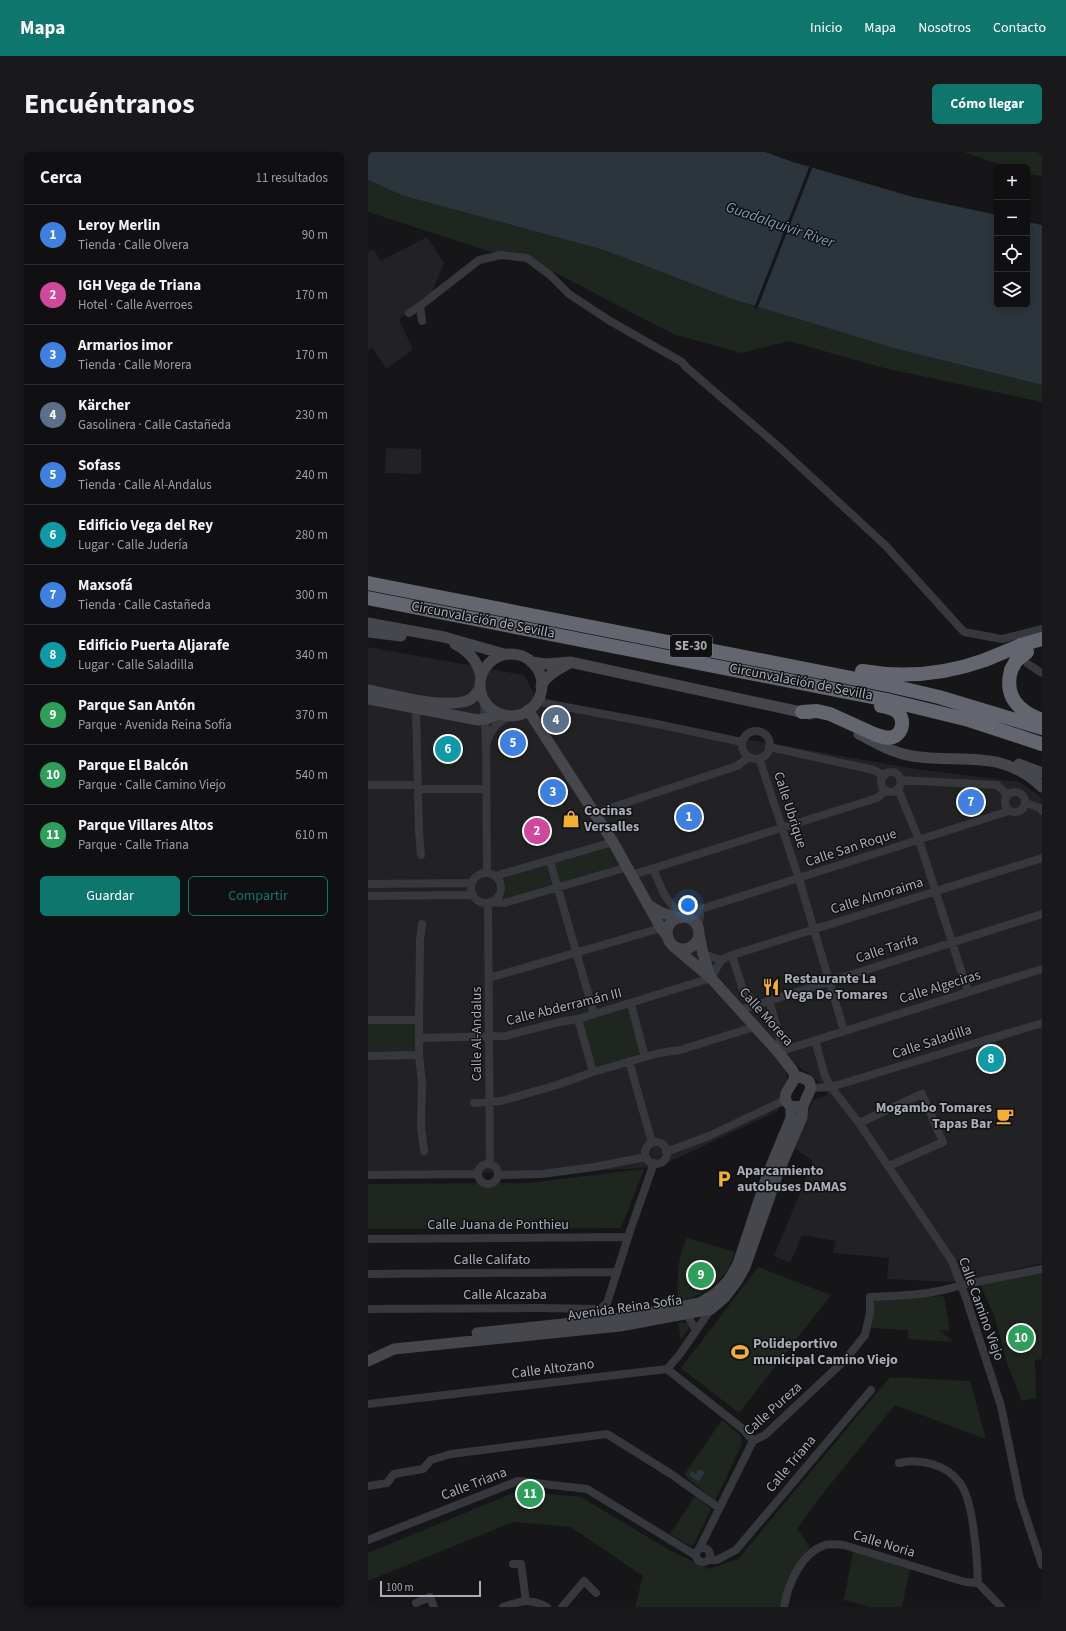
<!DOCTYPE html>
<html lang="es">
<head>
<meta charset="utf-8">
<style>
  :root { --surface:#101012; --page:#19191b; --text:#f1f3f6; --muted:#9c9d9f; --line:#303032; --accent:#0f766e }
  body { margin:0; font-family:"Source Sans 3",sans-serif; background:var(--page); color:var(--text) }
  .controls { position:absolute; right:12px; top:12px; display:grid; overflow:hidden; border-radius:6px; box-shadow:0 2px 6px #0003 }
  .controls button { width:36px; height:36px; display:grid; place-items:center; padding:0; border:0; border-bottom:1px solid var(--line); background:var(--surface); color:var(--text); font:20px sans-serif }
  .scale { position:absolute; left:12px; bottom:10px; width:101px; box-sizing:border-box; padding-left:4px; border:2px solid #a8adb8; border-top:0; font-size:11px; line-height:14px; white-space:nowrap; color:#a8adb8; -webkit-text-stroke:3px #111113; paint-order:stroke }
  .you { position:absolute; left:320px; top:753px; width:14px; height:14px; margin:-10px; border:3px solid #fff; border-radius:50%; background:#1a73e8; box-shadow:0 0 0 6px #1a73e833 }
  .badge { display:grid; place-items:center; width:26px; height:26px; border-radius:50%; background:var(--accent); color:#fff; font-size:13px; font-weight:700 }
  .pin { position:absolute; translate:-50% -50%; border:2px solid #fff; box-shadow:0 1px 4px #0006 }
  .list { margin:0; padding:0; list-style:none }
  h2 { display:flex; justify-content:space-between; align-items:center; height:52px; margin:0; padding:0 16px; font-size:17px }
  h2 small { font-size:13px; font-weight:400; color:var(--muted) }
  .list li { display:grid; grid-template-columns:26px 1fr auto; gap:12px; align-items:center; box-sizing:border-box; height:60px; padding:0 16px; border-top:1px solid var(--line) }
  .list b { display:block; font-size:15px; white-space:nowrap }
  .list p { margin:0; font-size:13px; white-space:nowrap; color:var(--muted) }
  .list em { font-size:13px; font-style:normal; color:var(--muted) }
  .actions { display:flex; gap:8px; padding:12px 16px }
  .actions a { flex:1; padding:9px 0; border:1px solid var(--accent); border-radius:6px; text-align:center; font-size:14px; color:var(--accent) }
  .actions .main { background:var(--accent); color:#fff }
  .icon { flex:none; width:22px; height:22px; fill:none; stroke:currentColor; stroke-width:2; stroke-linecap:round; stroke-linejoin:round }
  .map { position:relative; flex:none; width:674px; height:1455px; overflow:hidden; border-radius:6px }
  header { display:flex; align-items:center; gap:24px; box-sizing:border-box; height:56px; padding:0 20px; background:var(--accent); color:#fff }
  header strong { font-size:19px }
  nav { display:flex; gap:22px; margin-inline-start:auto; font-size:14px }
  .intro { display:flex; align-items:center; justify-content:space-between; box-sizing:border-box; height:96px; padding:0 24px }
  h1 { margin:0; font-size:28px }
  .button { padding:10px 18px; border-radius:6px; background:var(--accent); color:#fff; font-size:14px; font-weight:700 }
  main { display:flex; gap:24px; padding:0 24px }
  aside { flex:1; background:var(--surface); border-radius:6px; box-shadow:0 2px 6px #0003 }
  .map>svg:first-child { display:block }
  .built { fill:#222225 }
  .green { fill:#1e261f }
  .water { fill:#2c353c }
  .pier { fill:#161618 }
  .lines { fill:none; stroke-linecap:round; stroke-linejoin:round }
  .street { stroke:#37383d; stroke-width:8 }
  .secondary { stroke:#45474d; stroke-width:11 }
  .highway { stroke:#63666e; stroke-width:14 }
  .highway-bridge { stroke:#63666e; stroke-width:14 }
  .labels { text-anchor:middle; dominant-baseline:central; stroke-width:3; stroke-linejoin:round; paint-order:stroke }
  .shield { fill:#111113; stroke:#7b7e86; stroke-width:1 }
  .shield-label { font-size:13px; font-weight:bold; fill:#a8adb8 }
  .street-label { font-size:14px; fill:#a8adb8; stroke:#111113 }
  .poi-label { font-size:14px; font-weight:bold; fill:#a8adb8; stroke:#111113; text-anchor:start }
  .water-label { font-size:15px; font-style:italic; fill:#7f9bb3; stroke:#111113 }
</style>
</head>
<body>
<header>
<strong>Mapa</strong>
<nav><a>Inicio</a><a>Mapa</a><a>Nosotros</a><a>Contacto</a></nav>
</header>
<div class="intro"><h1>Encuéntranos</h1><a class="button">Cómo llegar</a></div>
<main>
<aside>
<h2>Cerca<small>11 resultados</small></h2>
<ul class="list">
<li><span class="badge" style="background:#3f7fe0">1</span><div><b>Leroy Merlin</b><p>Tienda · Calle Olvera</p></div><em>90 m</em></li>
<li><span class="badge" style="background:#d1479c">2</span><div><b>IGH Vega de Triana</b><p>Hotel · Calle Averroes</p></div><em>170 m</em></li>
<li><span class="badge" style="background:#3f7fe0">3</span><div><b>Armarios imor</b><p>Tienda · Calle Morera</p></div><em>170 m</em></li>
<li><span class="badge" style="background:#5c6f8a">4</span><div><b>Kärcher</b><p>Gasolinera · Calle Castañeda</p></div><em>230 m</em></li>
<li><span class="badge" style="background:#3f7fe0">5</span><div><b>Sofass</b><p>Tienda · Calle Al-Andalus</p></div><em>240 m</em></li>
<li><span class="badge" style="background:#0f9aa8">6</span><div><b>Edificio Vega del Rey</b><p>Lugar · Calle Judería</p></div><em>280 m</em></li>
<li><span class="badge" style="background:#3f7fe0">7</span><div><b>Maxsofá</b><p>Tienda · Calle Castañeda</p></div><em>300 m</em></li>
<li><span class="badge" style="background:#0f9aa8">8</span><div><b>Edificio Puerta Aljarafe</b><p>Lugar · Calle Saladilla</p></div><em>340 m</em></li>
<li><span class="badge" style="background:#2e9e5b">9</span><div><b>Parque San Antón</b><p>Parque · Avenida Reina Sofía</p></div><em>370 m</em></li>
<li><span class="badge" style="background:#2e9e5b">10</span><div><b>Parque El Balcón</b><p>Parque · Calle Camino Viejo</p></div><em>540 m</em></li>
<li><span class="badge" style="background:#2e9e5b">11</span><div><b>Parque Villares Altos</b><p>Parque · Calle Triana</p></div><em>610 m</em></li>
</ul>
<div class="actions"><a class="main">Guardar</a><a>Compartir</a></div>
</aside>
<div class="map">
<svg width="674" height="1455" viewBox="0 0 674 1455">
  <rect width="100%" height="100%" fill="#161618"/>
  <path class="built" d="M59 85 76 111 62 145 31 167 45 198 18 217 4 195 0 198V100L6 97 12 109Z
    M18 296 53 297V322L17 321Z
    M0 495 156 523 173 554 401 591 547 617 652 630 674 646V1111L619 1124 583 1130 519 1127 521 1106 465 1101 468 1089 434 1083 422 1111 406 1104 445 1009 426 996 445 948 460 943 450 929 419 906V928L410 959 291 1015 241 1018 0 1023Z"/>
  <path class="green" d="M596 0H674V24L659 22V15H639Z
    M0 28 36 44 236 98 361 146 525 196 674 233V250L512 215 421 189 373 201 305 182 159 106 133 103 0 60Z
    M238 696 250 714 191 731 186 712Z
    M180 713 185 732 135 748 138 736 135 727Z
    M260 857 273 902 227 915 214 870Z
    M49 870V901H0V871Z
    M276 1017 253 1076 0 1077V1032L160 1031Z
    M319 1086 367 1100C356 1131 341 1141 310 1150 309 1129 309 1105 319 1086Z
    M390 1115 463 1143 371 1261 313 1216Z
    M674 1120V1207L667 1208 668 1246 654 1249 640 1214 627 1166 612 1132Z
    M576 1144 582 1179 571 1178 586 1190 540 1187V1178L504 1176 506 1148Z
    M314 1170 320 1172 321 1176 313 1188 310 1171Z
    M522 1225 602 1229 618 1287 527 1253 452 1345 429 1377 442 1395 423 1423 412 1455H267L275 1424 203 1375 145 1370 0 1429V1401L150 1339 213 1345 303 1399 341 1417 370 1407Z
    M354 1268 373 1284 374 1292 347 1349 316 1323Z
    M327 1344 343 1357 326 1392 323 1394 302 1382Z
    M485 1399 542 1416 534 1455H502L476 1448Z"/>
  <path class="water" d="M0 0H397L425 10 545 45 629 63V153H659V70L674 73V233L525 196 361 146 236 98 36 44 0 28Z
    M331 1317 337 1320 331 1330 321 1323 324 1319 328 1322Z"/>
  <path class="pier" d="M442 13 445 14 389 157 386 156Z"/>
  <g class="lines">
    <path class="street" d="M41 161 52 154
      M54 169 52 154 111 108 133 103 159 106 182 123 201 142 242 169 314 210 318 215 411 295 518 394 596 480 634 487 674 477
      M660 512 674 521
      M171 544 176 551 289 572 374 590
      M116 548 118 593 119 721
      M48 556 51 681 53 703
      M374 593a14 14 0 1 1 28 0a14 14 0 1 1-28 0Z
      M119 590C123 577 129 571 141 564
      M401 595 506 618 516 624
      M391 606 431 727 476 879
      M513 630a10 10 0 1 1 20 0a10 10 0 1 1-20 0Z
      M532 628 629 633 640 643
      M0 633H50
      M50 637H118
      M530 637 551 688 600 840
      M637 650a10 10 0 1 1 20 0a10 10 0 1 1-20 0Z
      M658 651 672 656 674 659
      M227 661 369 614 381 605
      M182 709 226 862
      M285 717 297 744 314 766
      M103 736a15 15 0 1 1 30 0a15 15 0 1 1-30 0Z
      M264 723 509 646 518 638
      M127 724 245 690
      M0 732 103 731
      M0 744 104 743
      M122 750 136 751 260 715
      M120 751 122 1012
      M316 766 333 757 641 659
      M54 772 52 788 51 868V903L54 930 53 974 56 999
      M330 777 333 757
      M335 802 353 808
      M364 803 375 838 388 852
      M353 808 364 803 674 706
      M121 826 293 776
      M401 848 412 886 410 900 674 817
      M263 852 277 905
      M372 858 674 762
      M210 867 225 920 291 901 312 898 386 875
      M0 868H51
      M51 886 138 884 191 870 210 867 343 826 353 808
      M447 888 457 924 463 935 674 871
      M0 904 51 903
      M261 909 284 991
      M443 936 463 935 491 971 584 1109 598 1146 633 1254 652 1347 674 1413
      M106 951 133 949 189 933 225 920
      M491 971 554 942 575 990 521 1014
      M277 1001a11 11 0 1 1 22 0a11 11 0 1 1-22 0Z
      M298 1000 341 984 417 948
      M110 1022a10 10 0 1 1 20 0a10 10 0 1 1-20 0Z
      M0 1023 110 1022
      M131 1023 174 1022 226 1015 278 1005
      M0 1087 260 1085
      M0 1122 249 1120
      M0 1157 169 1156 232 1157 239 1151 263 1076 286 1011
      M319 1162 328 1179
      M299 1217 376 1278 385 1289
      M0 1252 299 1217 312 1202 343 1157
      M531 1311C552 1306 578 1312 592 1331 606 1350 609 1406 610 1431
      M0 1334 19 1331 26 1322 55 1317 63 1308 83 1302 239 1282 303 1322 351 1356
      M0 1388 150 1329 219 1337 327 1403
      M328 1403a7 7 0 1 1 14 0a7 7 0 1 1-14 0Z
      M331 1397 385 1289 397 1283 477 1208 497 1183 502 1161V1145C532 1144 564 1143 593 1133L674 1117
      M341 1408H349L368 1398 503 1238
      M145 1412H153L158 1449
      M48 1451 62 1445 66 1455
      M135 1455C152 1449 162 1446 179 1455
      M194 1455 216 1429 228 1441
      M416 1455C420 1432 433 1401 457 1393 462 1391 470 1393 476 1393L597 1430 610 1431 633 1455"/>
    <path class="secondary" d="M0 471 76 485 136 502
      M0 480 33 484
      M87 492C101 499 110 509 113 525
      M112 533a31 31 0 1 1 62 0a31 31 0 1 1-62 0Z
      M163 510 178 512 202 510 442 562
      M173 534C179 523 189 518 200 512
      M0 538C26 543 78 558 101 548 106 546 109 540 112 536
      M0 547 110 568 121 566 131 562
      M160 558 245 690 293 776 300 785
      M491 582C509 591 524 601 544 604 592 612 634 596 674 635
      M651 612 674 621
      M282 754 294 761 312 766
      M299 781a16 16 0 1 1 32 0a16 16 0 1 1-32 0Z
      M331 782 335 802 342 824
      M305 794 343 826 410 900 425 919 427 926
      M432 925 441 929 443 936 435 954 423 955 417 948 418 941 427 926Z
      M109 1181 252 1166 332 1151 348 1141 360 1129 370 1112 400 1021 423 966V955
      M0 1209 26 1197 252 1174 343 1157 357 1145 369 1129 377 1115 410 1021 434 965 435 954"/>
    <path class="highway" d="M0 431 524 534 571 545 674 576
      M0 446 519 548 601 568 674 592
      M653 493 674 487
      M643 518C636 544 650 559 674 568
      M494 519C535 526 578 522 617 508
      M434 560 449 559 462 562 506 582C512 584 519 587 525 585 536 581 537 565 528 559 524 556 518 555 513 554"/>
    <path class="highway-bridge" d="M617 508 653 493
      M643 518 648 509 659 500"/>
  </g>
  <defs>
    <g id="shop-bare" transform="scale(1.38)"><path d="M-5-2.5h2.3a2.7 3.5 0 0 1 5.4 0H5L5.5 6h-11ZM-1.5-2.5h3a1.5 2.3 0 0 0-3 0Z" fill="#f2b134" stroke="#111113" stroke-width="2.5" paint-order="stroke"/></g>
    <g id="restaurant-bare" transform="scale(1.38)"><path d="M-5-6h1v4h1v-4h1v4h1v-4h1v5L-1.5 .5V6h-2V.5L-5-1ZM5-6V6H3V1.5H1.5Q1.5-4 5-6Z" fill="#f2b134" stroke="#111113" stroke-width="2.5" paint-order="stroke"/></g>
    <g id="cafe-bare" transform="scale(1.38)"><path d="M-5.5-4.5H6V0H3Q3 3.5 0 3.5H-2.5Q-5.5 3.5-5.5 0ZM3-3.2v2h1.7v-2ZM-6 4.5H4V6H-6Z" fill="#f2b134" stroke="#111113" stroke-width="2.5" paint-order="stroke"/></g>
    <g id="parking-bare" transform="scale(1.38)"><path d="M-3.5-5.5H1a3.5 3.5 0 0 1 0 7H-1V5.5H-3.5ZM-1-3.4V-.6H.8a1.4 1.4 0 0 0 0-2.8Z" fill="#f2b134" stroke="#111113" stroke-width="2.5" paint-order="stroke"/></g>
    <g id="stadium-bare" transform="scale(1.38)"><path d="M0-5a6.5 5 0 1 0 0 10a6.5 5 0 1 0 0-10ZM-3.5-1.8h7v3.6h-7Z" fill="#f2b134" stroke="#111113" stroke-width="2.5" paint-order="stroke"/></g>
  </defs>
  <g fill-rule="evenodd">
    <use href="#shop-bare" x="203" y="667"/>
    <use href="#restaurant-bare" x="403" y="835"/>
    <use href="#cafe-bare" x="637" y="964"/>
    <use href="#parking-bare" x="356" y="1027"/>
    <use href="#stadium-bare" x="372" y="1200"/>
  </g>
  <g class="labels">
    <rect class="shield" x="302" y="483" width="42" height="22" rx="3"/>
    <g class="shield-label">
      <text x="323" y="494">SE-30</text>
    </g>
    <g class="street-label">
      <text transform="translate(115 468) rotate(11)">Circunvalación de Sevilla</text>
      <text transform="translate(433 530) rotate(11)">Circunvalación de Sevilla</text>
      <text transform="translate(422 658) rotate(72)">Calle Ubrique</text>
      <text transform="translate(483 696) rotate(-18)">Calle San Roque</text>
      <text transform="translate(509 744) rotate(-17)">Calle Almoraima</text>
      <text transform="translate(519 797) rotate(-18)">Calle Tarifa</text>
      <text transform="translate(572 835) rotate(-17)">Calle Algeciras</text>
      <text transform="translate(196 855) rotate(-14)">Calle Abderramán III</text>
      <text transform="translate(398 865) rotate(48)">Calle Morera</text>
      <text transform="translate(109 882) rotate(-90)">Calle Al-Andalus</text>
      <text transform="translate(564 890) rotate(-18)">Calle Saladilla</text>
      <text x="130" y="1073">Calle Juana de Ponthieu</text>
      <text x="124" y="1108">Calle Califato</text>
      <text x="137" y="1143">Calle Alcazaba</text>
      <text transform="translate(257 1156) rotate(-8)">Avenida Reina Sofía</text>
      <text transform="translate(613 1157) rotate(70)">Calle Camino Viejo</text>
      <text transform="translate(185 1217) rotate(-7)">Calle Altozano</text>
      <text transform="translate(405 1257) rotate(-42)">Calle Pureza</text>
      <text transform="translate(423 1312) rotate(-50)">Calle Triana</text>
      <text transform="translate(106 1332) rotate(-21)">Calle Triana</text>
      <text transform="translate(516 1392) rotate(17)">Calle Noria</text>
    </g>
    <g class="poi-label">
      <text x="216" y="659">Cocinas<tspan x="216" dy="16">Versalles</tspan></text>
      <text x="416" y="827">Restaurante La<tspan x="416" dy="16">Vega De Tomares</tspan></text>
      <text x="624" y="956" text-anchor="end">Mogambo Tomares<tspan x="624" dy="16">Tapas Bar</tspan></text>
      <text x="369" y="1019">Aparcamiento<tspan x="369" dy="16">autobuses DAMAS</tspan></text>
      <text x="385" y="1192">Polideportivo<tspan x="385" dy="16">municipal Camino Viejo</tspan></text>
    </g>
    <g class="water-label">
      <text transform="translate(412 73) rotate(19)">Guadalquivir River</text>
    </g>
  </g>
</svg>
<div class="controls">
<button>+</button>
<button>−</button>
<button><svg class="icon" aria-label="locate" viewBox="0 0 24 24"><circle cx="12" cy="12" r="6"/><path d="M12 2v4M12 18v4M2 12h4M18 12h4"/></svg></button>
<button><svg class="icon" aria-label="layers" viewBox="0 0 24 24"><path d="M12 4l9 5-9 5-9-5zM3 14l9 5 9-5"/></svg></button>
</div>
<div class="scale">100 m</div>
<div class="you"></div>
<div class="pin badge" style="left:321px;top:665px;background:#3f7fe0">1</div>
<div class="pin badge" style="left:169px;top:679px;background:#d1479c">2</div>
<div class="pin badge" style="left:185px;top:640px;background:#3f7fe0">3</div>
<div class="pin badge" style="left:188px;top:568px;background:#5c6f8a">4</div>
<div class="pin badge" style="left:145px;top:591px;background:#3f7fe0">5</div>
<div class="pin badge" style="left:80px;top:597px;background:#0f9aa8">6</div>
<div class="pin badge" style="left:603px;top:650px;background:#3f7fe0">7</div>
<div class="pin badge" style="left:623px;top:907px;background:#0f9aa8">8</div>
<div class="pin badge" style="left:333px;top:1123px;background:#2e9e5b">9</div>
<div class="pin badge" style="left:653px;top:1186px;background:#2e9e5b">10</div>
<div class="pin badge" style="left:162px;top:1342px;background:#2e9e5b">11</div>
</div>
</main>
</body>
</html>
